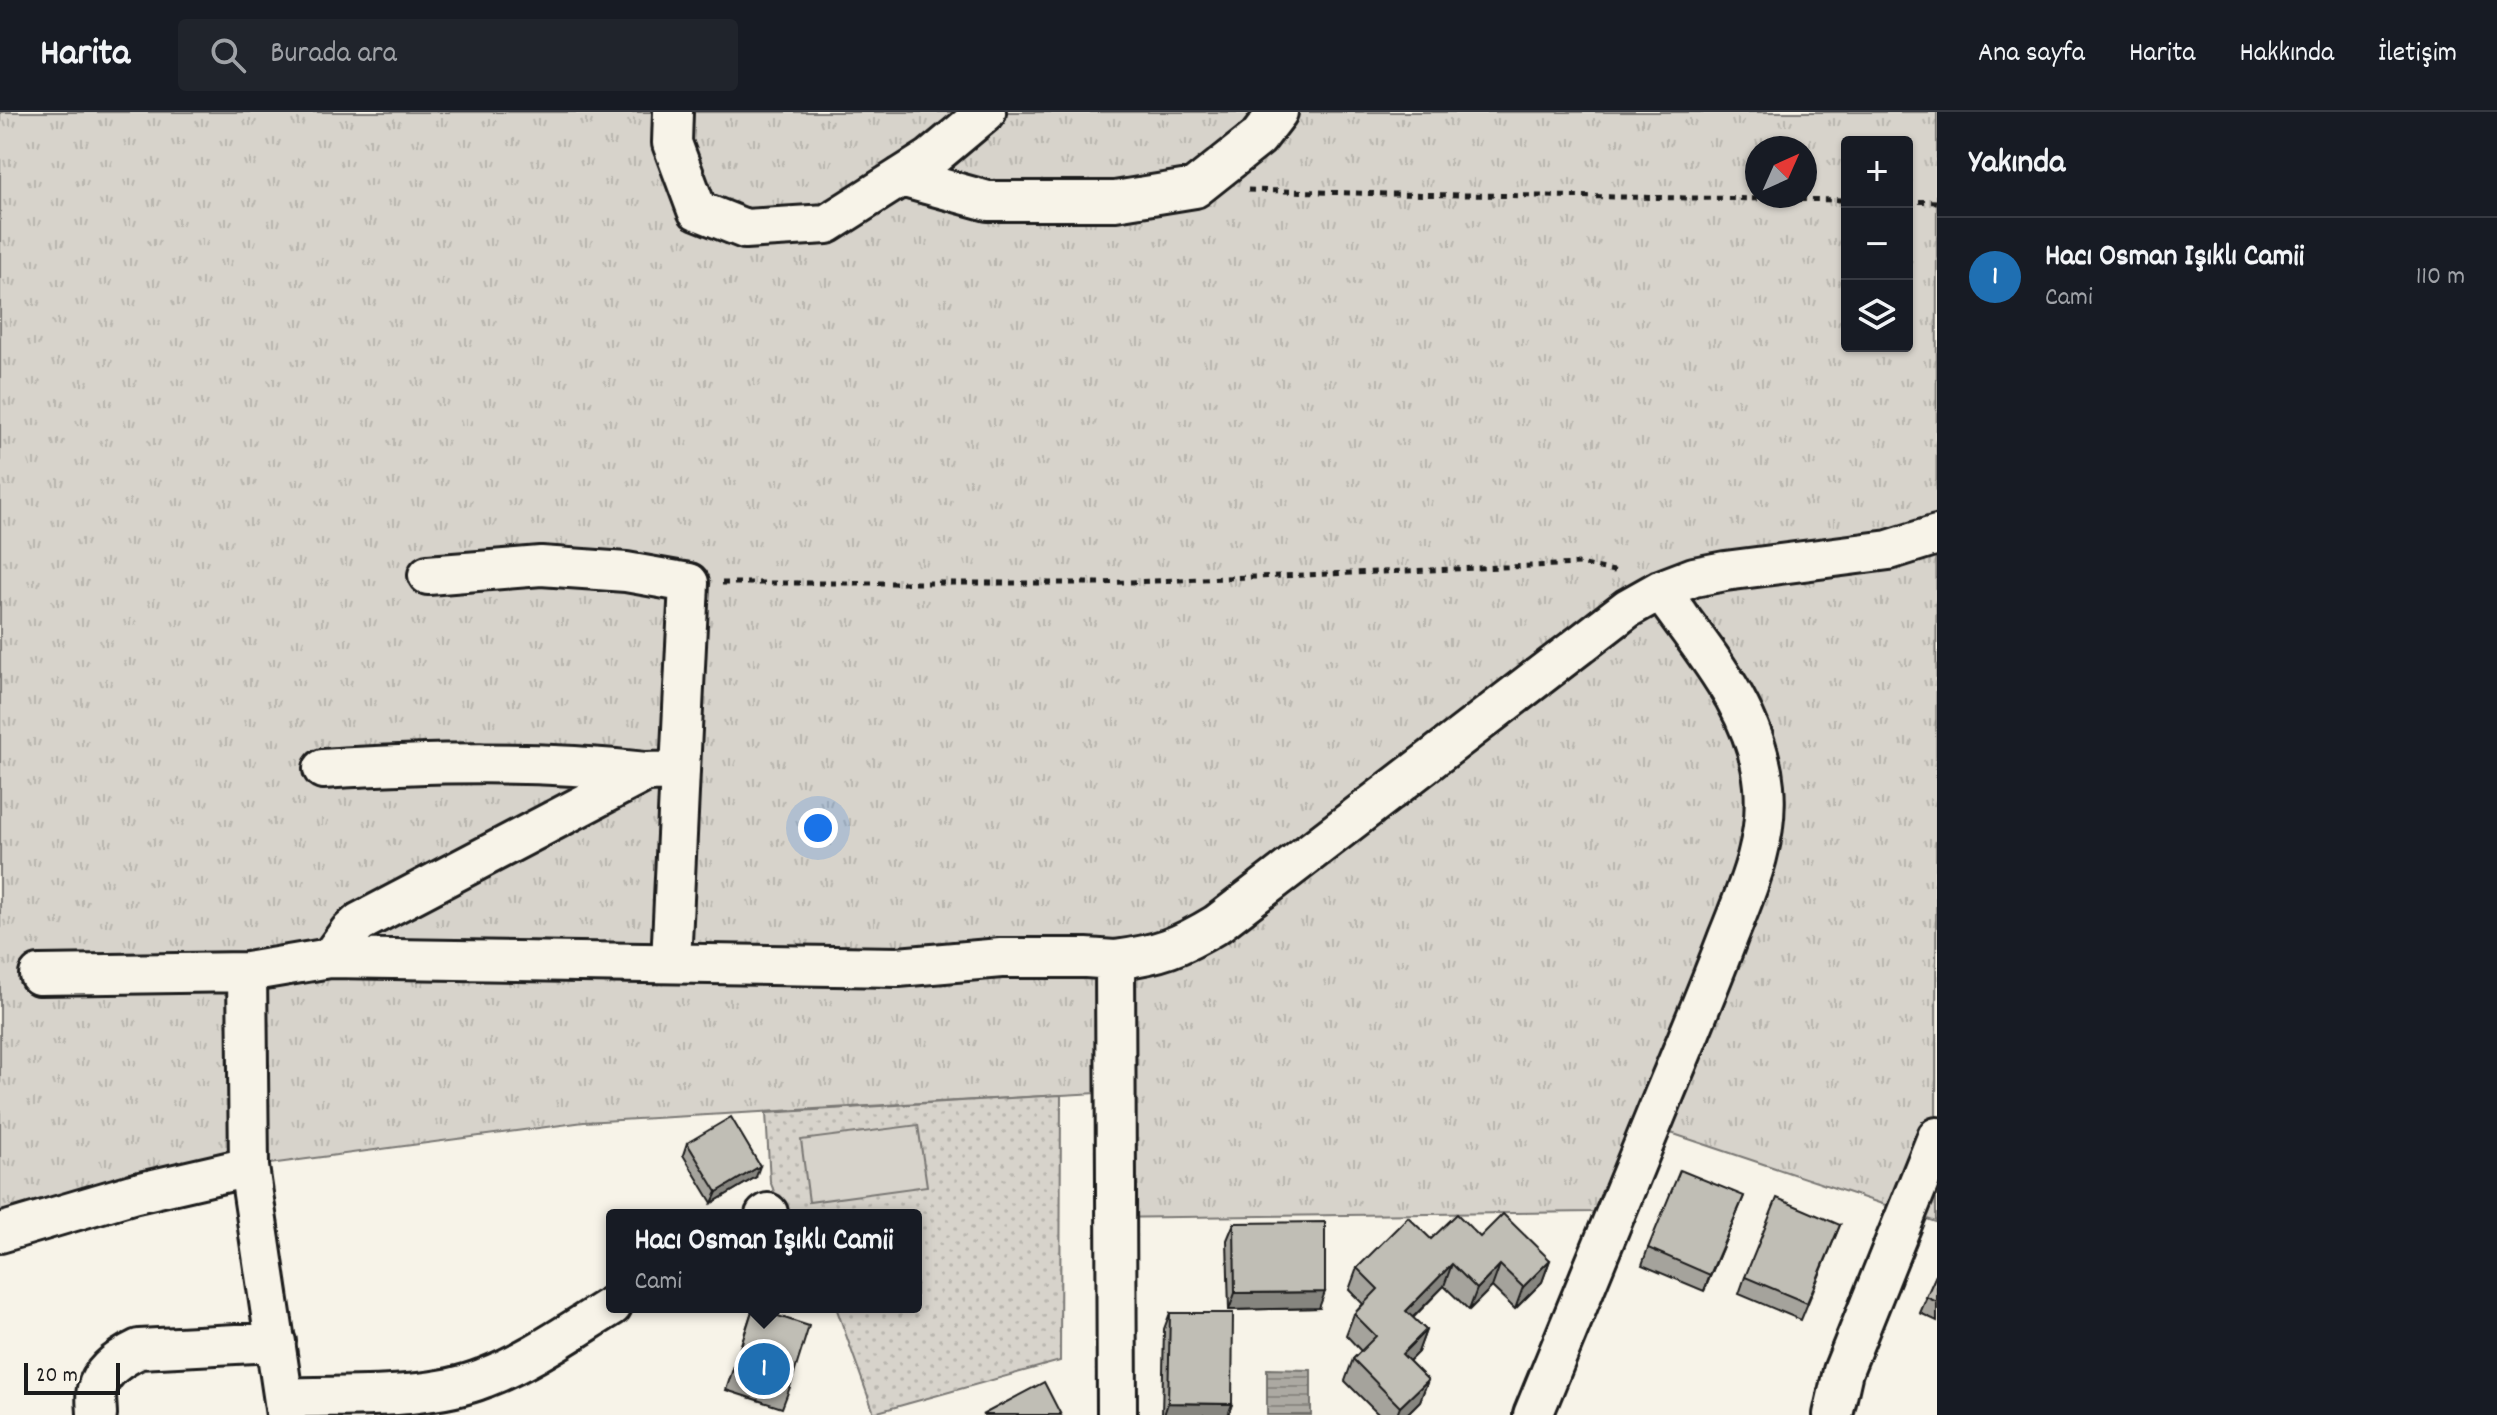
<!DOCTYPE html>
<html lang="tr">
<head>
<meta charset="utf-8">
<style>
  :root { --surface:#171b24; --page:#20242c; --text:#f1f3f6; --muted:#9ea1a6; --line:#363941; --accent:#1f6fb2 }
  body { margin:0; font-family:Dekko,sans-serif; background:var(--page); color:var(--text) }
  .controls { position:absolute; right:24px; top:24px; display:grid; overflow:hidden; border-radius:8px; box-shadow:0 2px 6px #0004 }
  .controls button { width:72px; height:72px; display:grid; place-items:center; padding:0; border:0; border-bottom:2px solid var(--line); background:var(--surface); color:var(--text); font:40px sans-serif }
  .compass { position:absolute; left:1745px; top:24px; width:72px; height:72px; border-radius:50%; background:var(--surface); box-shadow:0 2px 6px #0004; rotate:45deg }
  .scale { position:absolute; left:24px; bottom:20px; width:96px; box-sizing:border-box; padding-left:8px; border:4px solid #1c1c1c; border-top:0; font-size:22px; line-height:28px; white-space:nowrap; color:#1c1c1c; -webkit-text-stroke:6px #f7f3e8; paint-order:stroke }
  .you { position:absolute; left:818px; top:716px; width:28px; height:28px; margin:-20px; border:6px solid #fff; border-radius:50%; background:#1a73e8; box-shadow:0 0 0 12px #1a73e833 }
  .badge { display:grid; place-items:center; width:52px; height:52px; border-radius:50%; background:var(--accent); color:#fff; font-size:26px; font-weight:700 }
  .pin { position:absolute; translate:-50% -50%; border:4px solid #fff; box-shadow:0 2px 8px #0006 }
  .popup { position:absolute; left:606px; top:1097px; width:316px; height:104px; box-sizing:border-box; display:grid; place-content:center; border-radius:8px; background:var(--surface); filter:drop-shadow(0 2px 6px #0005); font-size:26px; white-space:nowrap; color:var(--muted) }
  .popup b { font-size:30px; color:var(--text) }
  .popup::after { content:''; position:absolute; left:50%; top:100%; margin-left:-16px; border:16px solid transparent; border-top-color:var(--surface) }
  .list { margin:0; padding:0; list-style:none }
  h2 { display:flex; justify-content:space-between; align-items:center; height:104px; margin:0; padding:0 32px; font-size:34px }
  h2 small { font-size:26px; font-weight:400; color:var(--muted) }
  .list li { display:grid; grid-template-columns:52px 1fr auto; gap:24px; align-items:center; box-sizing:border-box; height:120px; padding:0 32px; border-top:2px solid var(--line) }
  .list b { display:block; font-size:30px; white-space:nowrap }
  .list p { margin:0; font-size:26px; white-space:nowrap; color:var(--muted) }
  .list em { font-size:26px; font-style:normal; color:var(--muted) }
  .icon { flex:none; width:44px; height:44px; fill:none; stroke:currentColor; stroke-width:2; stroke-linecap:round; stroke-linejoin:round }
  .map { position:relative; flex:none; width:1937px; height:1303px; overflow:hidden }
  header { display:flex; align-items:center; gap:48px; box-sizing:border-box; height:112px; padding:0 40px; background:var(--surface); border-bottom:2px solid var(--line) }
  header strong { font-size:38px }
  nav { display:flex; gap:44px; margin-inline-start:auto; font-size:28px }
  .search { width:560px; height:72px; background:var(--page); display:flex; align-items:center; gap:20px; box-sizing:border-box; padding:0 28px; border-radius:8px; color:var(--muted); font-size:30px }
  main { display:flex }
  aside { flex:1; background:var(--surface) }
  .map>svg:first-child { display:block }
  .grass { fill:url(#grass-tufts); stroke:#7a7874; stroke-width:2; fill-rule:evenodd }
  .park { fill:url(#park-dots); stroke:#7a7874; stroke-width:2 }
  .pitch { fill:#d7d3cb; stroke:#7a7874; stroke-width:2 }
  .water { fill:url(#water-rules); stroke:#72716c; stroke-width:2 }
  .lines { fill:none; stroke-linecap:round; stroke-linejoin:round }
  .minor-casing { stroke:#1c1c1c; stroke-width:44 }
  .path { stroke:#1c1c1c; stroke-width:5; stroke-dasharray:6 6; stroke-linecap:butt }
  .minor { stroke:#f7f3e8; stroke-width:38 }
  .wall { fill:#a5a39c; stroke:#1c1c1c; stroke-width:2 }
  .shaded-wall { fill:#86857f; stroke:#1c1c1c; stroke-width:2 }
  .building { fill:#c0beb5; stroke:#1c1c1c; stroke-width:2 }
</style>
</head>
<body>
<header>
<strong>Harita</strong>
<div class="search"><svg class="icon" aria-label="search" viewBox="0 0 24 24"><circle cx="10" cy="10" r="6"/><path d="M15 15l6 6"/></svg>Burada ara</div>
<nav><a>Ana sayfa</a><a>Harita</a><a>Hakkında</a><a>İletişim</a></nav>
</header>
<main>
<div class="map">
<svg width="1937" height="1303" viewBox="0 0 1937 1303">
  <defs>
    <pattern id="grass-tufts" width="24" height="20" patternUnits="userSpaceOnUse" patternTransform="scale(2)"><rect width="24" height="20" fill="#d7d3cb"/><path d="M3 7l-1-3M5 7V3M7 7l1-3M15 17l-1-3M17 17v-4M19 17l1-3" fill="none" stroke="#b8b5ae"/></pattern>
    <pattern id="park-dots" width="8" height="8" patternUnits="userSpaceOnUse" patternTransform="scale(2)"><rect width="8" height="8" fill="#d7d3cb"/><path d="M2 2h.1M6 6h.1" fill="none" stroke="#b8b5ae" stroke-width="1.8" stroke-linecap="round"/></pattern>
    <pattern id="water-rules" width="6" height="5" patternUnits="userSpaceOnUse" patternTransform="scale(2)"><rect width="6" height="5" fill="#aca9a2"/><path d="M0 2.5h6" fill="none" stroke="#8b8983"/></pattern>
  </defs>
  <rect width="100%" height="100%" fill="#f7f3e8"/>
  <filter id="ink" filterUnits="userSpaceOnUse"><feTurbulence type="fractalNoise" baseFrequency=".0125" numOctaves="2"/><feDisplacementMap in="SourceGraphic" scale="16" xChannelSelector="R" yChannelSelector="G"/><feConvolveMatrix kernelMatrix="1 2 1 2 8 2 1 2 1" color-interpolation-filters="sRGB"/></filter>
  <g filter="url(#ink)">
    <path class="grass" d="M0 0H1937L1936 1110 1635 1009 1594 1100 1101 1106 1097 981 584 1010 232 1057 0 1123ZM1847 30H1907V234H1847ZM1757 36H1805V84H1757Z"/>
    <path class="park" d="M1061 983 1060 1249 874 1301 836 1195H916V1103H783L770 1069 766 1001Z"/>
    <path class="pitch" d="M918 1013 927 1074 809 1090 801 1028Z"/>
    <path class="water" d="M1267 1257 1311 1258V1303H1267Z"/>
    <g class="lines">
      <g class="minor-casing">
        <path id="minor" d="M673 0 672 31 697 98 745 117 827 112 931 46 986 0
          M901 65 988 89H1115L1195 76 1258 26 1278 0
          M323 657C432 650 538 648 646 660
          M330 846 349 820 360 810 646 660 680 659 689 471 626 460 541 454 428 463
          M1115 848C1160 842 1179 835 1217 812L1628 496 1660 478 1694 465 1725 459 1889 438 1937 423
          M671 851 680 659
          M247 860 330 846 898 855 1001 846H1086L1115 848 1117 1303
          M39 863 247 860 249 1055
          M765 1103 768 1101
          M0 1121 132 1082 249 1055 286 1303
          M284 1286C346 1283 427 1289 484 1266 529 1249 571 1219 612 1194
          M97 1303C97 1295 95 1284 97 1277 102 1257 122 1245 139 1237L276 1230
          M1533 1303C1577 1196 1620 1089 1664 983 1686 930 1708 878 1728 825 1748 775 1769 728 1764 674 1757 598 1702 537 1660 478
          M1833 1303 1843 1259 1937 1025"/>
      </g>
      <path class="path" d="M1248 78 1389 82 1847 88
        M1907 89 1937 90
        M722 471H1102L1580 452 1619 460"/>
      <use href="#minor" class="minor"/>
    </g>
    <path class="wall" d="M687 1031 756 1065 712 1091 683 1043Z
      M1737 1101 1704 1179 1642 1153 1648 1136Z
      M1234 1111 1319 1196 1229 1198 1227 1128Z
      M1840 1113 1801 1208 1739 1182 1745 1165Z
      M1480 1125 1550 1148 1542 1170 1515 1197 1492 1175 1469 1198 1444 1174 1413 1206 1426 1218 1418 1240 1409 1249 1428 1268 1420 1289 1406 1303H1379L1345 1269 1353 1247 1361 1239 1346 1223 1354 1202 1363 1192 1349 1178 1357 1156 1431 1127Z
      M1937 1161V1209L1920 1201Z
      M753 1196 790 1275 782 1296 726 1278Z
      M1170 1201 1232 1292 1228 1303H1162L1164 1217Z"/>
    <path class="shaded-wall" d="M760 1054 756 1065 712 1091 717 1080Z
      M1744 1084 1737 1101 1704 1179 1710 1163Z
      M1550 1148 1542 1170 1515 1197 1523 1175Z
      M1452 1152 1444 1174 1398 1220 1406 1199Z
      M1500 1153 1492 1175 1469 1198 1477 1177Z
      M1325 1180 1319 1196 1229 1198 1235 1181Z
      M1426 1218 1418 1240 1394 1264 1402 1242Z
      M1428 1268 1420 1289 1406 1303H1397L1400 1295Z
      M1168 1291 1232 1292 1228 1303H1164Z"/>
    <path class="building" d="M731 1005 760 1054 717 1080 687 1031Z
      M1680 1058 1744 1084 1710 1163 1648 1136Z
      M1777 1086 1840 1113 1807 1191 1745 1165Z
      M1457 1102 1480 1125 1503 1102 1550 1148 1523 1175 1500 1153 1477 1177 1452 1152 1406 1199 1426 1218 1402 1242 1428 1268 1400 1295 1353 1247 1376 1224 1354 1202 1378 1177 1357 1156 1408 1105 1431 1127Z
      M1325 1110V1180L1235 1181 1234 1111Z
      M1937 1161V1190L1926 1185Z
      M753 1196 809 1214 790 1275 734 1256Z
      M1170 1201H1233L1232 1292 1168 1291Z
      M1044 1270 1061 1303H982Z"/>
  </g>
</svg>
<div class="controls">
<button>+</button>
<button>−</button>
<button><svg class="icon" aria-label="layers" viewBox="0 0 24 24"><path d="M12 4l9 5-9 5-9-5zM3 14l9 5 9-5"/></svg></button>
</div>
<svg class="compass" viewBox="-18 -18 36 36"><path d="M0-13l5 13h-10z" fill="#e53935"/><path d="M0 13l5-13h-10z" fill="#9ea1a6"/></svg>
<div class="scale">20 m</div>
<div class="you"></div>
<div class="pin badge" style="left:764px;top:1257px">1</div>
<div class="popup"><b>Hacı Osman Işıklı Camii</b>Cami</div>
</div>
<aside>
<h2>Yakında<small></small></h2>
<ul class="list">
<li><span class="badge">1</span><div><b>Hacı Osman Işıklı Camii</b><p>Cami</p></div><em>110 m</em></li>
</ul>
</aside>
</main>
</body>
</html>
